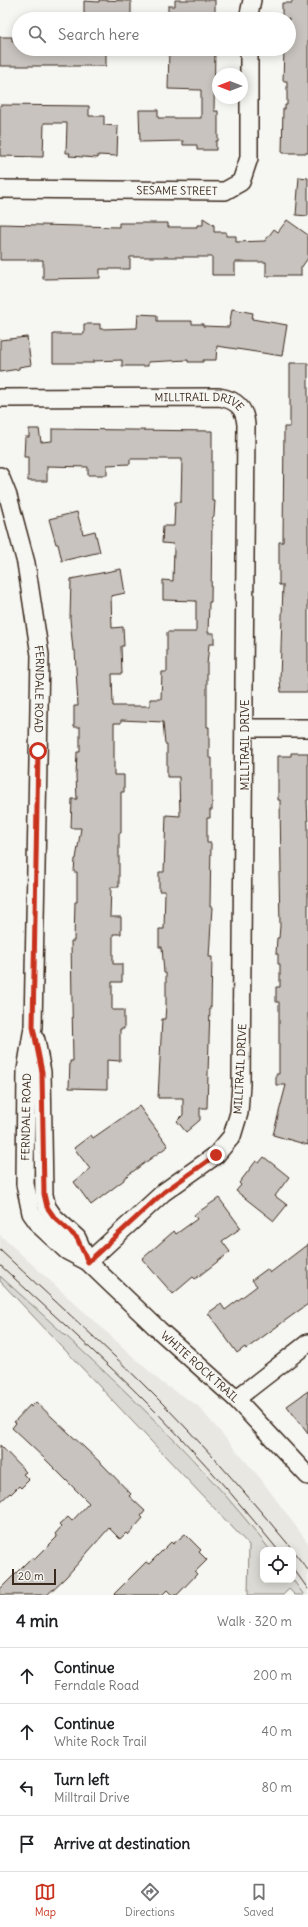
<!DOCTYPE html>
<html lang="en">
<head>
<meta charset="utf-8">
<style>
  :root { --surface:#fff; --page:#f2f2f2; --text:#202124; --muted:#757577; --line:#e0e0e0; --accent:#c8321e }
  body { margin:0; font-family:Delius,sans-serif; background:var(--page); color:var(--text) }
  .controls { position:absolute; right:12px; bottom:12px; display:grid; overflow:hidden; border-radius:8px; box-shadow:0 2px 10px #0003 }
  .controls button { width:36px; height:36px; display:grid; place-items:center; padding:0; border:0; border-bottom:1px solid var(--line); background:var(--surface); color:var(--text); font:20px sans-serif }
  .compass { position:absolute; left:212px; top:68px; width:36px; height:36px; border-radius:50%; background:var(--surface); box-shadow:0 2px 10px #0003; rotate:270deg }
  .scale { position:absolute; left:12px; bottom:10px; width:44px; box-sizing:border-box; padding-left:4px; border:2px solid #3b2a1e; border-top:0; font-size:11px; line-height:14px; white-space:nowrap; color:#3b2a1e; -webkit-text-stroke:3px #f6f6f2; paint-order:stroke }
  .stop { position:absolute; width:12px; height:12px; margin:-9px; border:3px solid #c8321e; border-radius:50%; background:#fff }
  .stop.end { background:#c8321e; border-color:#fff; box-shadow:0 1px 4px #0008 }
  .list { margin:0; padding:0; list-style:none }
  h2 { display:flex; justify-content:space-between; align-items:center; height:52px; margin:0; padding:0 16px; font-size:17px }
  h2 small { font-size:13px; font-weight:400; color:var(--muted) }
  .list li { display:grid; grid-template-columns:26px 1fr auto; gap:12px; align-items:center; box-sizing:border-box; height:56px; padding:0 16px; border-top:1px solid var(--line) }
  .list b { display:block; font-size:15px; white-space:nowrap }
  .list p { margin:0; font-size:13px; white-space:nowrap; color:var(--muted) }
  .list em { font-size:13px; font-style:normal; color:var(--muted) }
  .icon { flex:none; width:22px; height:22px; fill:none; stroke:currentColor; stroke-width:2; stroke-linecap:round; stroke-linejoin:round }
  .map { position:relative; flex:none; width:308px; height:1595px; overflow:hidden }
  .search { position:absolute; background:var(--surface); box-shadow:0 2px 10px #0003; left:12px; right:12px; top:12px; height:44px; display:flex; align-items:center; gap:10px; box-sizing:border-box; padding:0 14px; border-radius:22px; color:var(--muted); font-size:15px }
  .sheet { height:276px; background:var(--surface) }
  nav { display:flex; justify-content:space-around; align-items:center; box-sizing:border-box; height:56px; border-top:1px solid var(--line); background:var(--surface); font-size:11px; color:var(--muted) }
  nav a { display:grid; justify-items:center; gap:2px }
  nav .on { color:var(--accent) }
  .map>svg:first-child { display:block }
  .built { fill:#e8e7e2 }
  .green { fill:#dad9d3; stroke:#8a8278 }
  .building { fill:#c8c3be; stroke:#3b2a1e }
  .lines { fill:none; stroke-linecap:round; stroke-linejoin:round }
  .minor-casing { stroke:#3b2a1e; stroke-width:20 }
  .minor { stroke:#f6f6f2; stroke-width:17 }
  .tram { stroke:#3b2a1e; stroke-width:1 }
  .route { stroke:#c8321e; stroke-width:5 }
  .labels { text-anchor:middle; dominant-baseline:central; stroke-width:3; stroke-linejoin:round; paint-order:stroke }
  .street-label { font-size:11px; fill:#3b2a1e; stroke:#f6f6f2 }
</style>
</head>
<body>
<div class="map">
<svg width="308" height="1595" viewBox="0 0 308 1595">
  <rect width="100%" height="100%" fill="#f6f6f2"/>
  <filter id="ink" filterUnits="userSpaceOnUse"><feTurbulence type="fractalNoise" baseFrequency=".025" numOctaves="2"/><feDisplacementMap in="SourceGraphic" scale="8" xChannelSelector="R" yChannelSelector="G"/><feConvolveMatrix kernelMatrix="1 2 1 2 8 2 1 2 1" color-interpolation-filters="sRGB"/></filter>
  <g filter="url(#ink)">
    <path class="built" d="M0 1235 162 1383 197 1405 260 1478 308 1543V1595H304L293 1580V1550H270L204 1469 105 1371 0 1276Z"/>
    <path class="green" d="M0 1276C95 1362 192 1448 270 1550H263V1580H293L304 1595H295L289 1589 283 1595H248L249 1545 0 1281Z"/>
    <path class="building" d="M99 0 131 1V19H84V1L99 2Z
      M175 0H215V19H168V6H175Z
      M292 0H308V153H282L283 109H285V105H287V81H283L284 49H289V19H282V3H292Z
      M0 37H12V41L19 42V49H106V66H0Z
      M169 49H215L214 111H218V141H216V150H197V145H183V141L140 142 139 110H158V118H201V90L168 89Z
      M0 105 89 106V116H104V125L118 126 117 156 98 155V158L69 156 70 153H66L67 123H44L43 157 0 156Z
      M299 177 308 178V216L296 215Z
      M203 218 214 225V232H226V236H236V242L265 241 274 229 278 232 287 220 308 235V258L301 268V276H266V262H235V275H212V257H130V269H100V278L43 279V260H0V224L119 227V223H168V227H197V225H203Z
      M232 309 253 313 252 319 287 325 282 356 217 346 216 360H203V362H188V360L148 362V366H122V360L93 361V363H53V334H84V324H100V329L137 328 138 314 157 315V321H192V324H203V326L229 327Z
      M27 337 31 365 19 367V369L0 372V340Z
      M290 363H308V692H281L280 679 283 585H279V542H283L284 427H290Z
      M29 429H39L41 442 52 441V429L212 431V501H215L214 516 212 518 211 602H209L208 633H214V644H209L207 665V727H209V758H212V810H210V818H207V843H211L210 907H212L209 957H212L211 1007H210L207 1108H200V1120L186 1132 177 1121 183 1115V1098H158L162 1019H165L166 1004V973H164L162 947H159V929H164L165 891H159V872H164L166 815 180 816 179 777H167V744H165L163 722 121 720V723H114V775H124V792H121V833H119V887H111L110 917H121V934H113V964H122V982H112V1010H124V1029H120V1061L107 1060V1089L69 1088 70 1061H73L71 941H74L75 902H77V872H74L75 859H76L81 828H71L72 799H77L76 776 77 752H80V727H74V706H78L75 650H73L70 619 71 579 121 569 125 593 111 596 112 628 123 627 124 646H121L122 674H112L113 706H150V699H161L162 672H167V632H196V601L163 600V580L173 581 174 549 173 544 162 543 163 526H174L175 502H181L182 459H130V464L107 465V475H88V467L47 466V481H28V457H24L25 437H29Z
      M77 512 83 534 95 531 100 552 62 561 58 544H56L49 519Z
      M291 753H308V800H307L308 827V1145L273 1135 286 1085H276V1074H279V1002H276V987H280V964H278V954H276L277 938H279L280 926 279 873H281L280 800H278V756H291Z
      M139 1106 168 1146 124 1178V1180L91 1205 74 1182 90 1169 74 1148 91 1135 93 1138Z
      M264 1157 289 1177 275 1196 287 1205 274 1221 236 1191 241 1185 239 1183 256 1161 259 1163Z
      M219 1198 241 1228 222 1241 230 1252 195 1279 193 1277 173 1294 142 1259 174 1231 176 1234 197 1219 194 1215Z
      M308 1244V1304L246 1349 245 1347 237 1353 208 1313 221 1304 225 1310 257 1286 252 1280 267 1269 270 1273Z
      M308 1391V1434L287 1406Z
      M36 1402 103 1465 131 1494 129 1496 145 1511 141 1516 143 1518 128 1535 126 1533 120 1539 109 1528 66 1577 47 1595H0V1589L32 1557 34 1560 57 1537 55 1534 61 1527 59 1525 68 1517 72 1521 89 1503 44 1458 12 1428 16 1423 14 1422 30 1405 31 1407Z
      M0 1445 26 1472 23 1474 29 1480 21 1488 19 1486 11 1494 10 1493 0 1502Z
      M185 1534 201 1550 199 1552 207 1560 195 1572 197 1574 177 1595H172L167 1590 162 1595H113L146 1562 149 1564 171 1542 173 1544Z"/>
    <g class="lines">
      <g class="minor-casing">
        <g id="minor">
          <path d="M248 19 252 0"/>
          <path id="s1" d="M0 189 225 191 241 182 249 158V49"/>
          <path id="s2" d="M0 398 219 397C237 400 245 408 246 425L241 1084 239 1113 232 1136 216 1155 164 1192 88 1262"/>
          <path id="s3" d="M0 476 8 496 26 563 40 655 33 1027 26 1070 25 1184 31 1213 41 1227 67 1251 88 1262 159 1330 236 1399 308 1476"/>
          <path d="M245 728H308"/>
          <path d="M36 1040 42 1072 44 1195 47 1207 54 1217 77 1238 88 1262"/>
          <path d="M236 1399 308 1343"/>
        </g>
      </g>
      <use href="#minor" class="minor"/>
      <path class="tram" d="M0 1250C63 1309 129 1367 189 1431 225 1469 259 1509 293 1550
        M0 1265C61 1322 124 1377 181 1438 215 1474 247 1512 278 1550
        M293 1551 308 1570
        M293 1568 308 1589"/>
    </g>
  </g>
  <g class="lines" filter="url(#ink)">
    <path class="route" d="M38 751 33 1027 42 1072 44 1194 47 1207 54 1217 77 1238 88 1262 164 1192 216 1155"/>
  </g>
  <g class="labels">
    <g class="street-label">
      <text stroke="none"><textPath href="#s1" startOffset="177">SESAME STREET</textPath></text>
      <text stroke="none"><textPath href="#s2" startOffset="200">MILLTRAIL DRIVE</textPath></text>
      <text stroke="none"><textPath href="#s3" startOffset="218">FERNDALE ROAD</textPath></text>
      <text transform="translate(245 745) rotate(-90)">MILLTRAIL DRIVE</text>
      <text transform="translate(240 1069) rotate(-87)">MILLTRAIL DRIVE</text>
      <text transform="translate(26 1117) rotate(-89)">FERNDALE ROAD</text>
      <text stroke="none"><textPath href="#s3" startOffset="973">WHITE ROCK TRAIL</textPath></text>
    </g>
  </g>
</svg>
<div class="controls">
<button><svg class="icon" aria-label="locate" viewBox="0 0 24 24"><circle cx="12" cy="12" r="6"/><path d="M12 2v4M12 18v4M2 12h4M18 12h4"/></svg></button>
</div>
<svg class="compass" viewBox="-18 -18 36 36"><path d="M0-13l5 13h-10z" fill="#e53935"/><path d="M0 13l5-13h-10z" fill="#757577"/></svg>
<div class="scale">20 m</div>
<div class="stop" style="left:38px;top:751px"></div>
<div class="stop end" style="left:216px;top:1155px"></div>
<div class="search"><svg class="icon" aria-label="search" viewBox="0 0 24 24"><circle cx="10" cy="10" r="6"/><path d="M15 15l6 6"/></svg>Search here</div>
</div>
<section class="sheet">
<h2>4 min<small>Walk · 320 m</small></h2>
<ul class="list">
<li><svg class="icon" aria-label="ahead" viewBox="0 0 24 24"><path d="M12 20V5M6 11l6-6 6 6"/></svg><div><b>Continue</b><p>Ferndale Road</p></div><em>200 m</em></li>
<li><svg class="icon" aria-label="ahead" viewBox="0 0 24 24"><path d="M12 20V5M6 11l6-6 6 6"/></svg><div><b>Continue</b><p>White Rock Trail</p></div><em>40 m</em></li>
<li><svg class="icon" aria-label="left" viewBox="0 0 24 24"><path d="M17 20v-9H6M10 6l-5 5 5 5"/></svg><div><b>Turn left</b><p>Milltrail Drive</p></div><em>80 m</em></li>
<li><svg class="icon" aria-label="arrive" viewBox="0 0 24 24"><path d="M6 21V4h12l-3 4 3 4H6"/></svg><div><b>Arrive at destination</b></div></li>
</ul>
</section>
<nav>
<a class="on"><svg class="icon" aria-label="map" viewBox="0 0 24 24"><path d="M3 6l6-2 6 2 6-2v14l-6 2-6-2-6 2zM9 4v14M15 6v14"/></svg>Map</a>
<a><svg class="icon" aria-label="directions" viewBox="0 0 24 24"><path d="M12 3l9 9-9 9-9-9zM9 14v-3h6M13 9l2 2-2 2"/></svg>Directions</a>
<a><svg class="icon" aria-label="saved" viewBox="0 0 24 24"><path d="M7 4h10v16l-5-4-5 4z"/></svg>Saved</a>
</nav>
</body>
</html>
